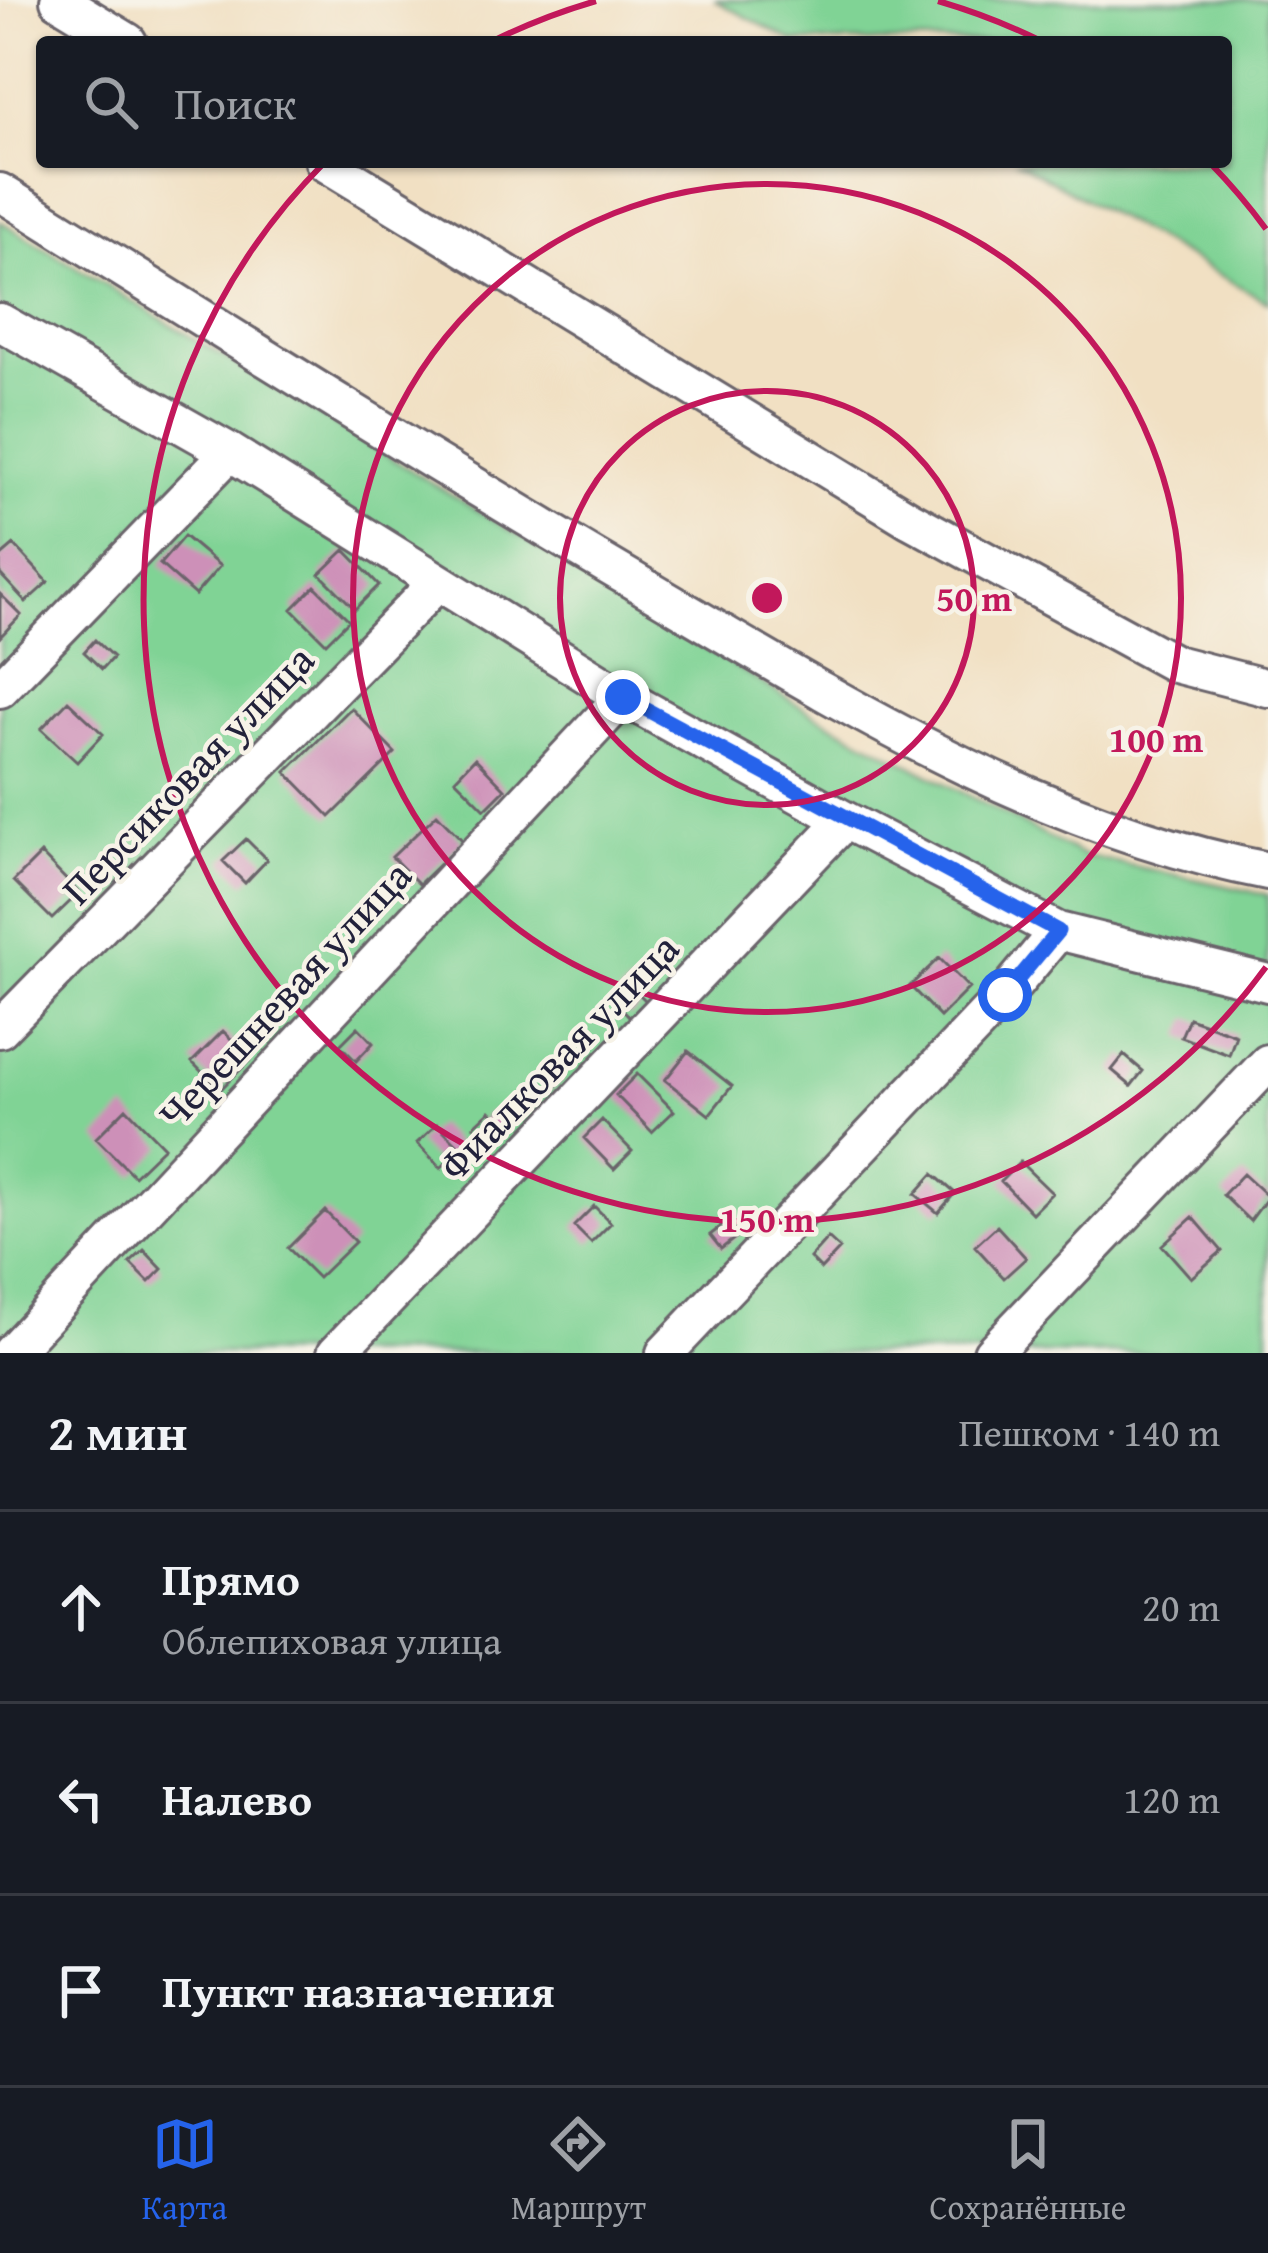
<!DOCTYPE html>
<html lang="ru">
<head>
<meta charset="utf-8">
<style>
  :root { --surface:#171b24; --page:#242831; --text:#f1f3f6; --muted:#9ea1a6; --line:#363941; --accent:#2563eb }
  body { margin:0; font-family:"Gentium Book Plus",serif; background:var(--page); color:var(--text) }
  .stop { position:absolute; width:36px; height:36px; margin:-27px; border:9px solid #2563eb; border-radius:50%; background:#fff }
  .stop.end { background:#2563eb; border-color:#fff; box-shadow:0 3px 12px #0008 }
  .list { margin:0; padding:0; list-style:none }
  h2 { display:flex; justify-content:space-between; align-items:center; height:156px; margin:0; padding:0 48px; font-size:51px }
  h2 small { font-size:39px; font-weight:400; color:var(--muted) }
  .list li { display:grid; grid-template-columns:78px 1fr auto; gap:36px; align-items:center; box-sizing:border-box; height:192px; padding:0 48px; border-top:3px solid var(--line) }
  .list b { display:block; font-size:45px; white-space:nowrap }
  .list p { margin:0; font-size:39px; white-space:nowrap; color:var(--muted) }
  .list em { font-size:39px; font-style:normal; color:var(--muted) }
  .icon { flex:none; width:66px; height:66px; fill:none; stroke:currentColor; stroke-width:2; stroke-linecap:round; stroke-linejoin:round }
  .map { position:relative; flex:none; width:1268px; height:1353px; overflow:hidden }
  .search { position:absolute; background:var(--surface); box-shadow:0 3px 9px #0004; left:36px; right:36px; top:36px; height:132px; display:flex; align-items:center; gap:30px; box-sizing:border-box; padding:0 42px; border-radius:12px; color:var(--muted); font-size:45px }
  .sheet { height:732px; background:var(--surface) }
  nav { display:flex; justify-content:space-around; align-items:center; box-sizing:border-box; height:168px; border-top:3px solid var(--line); background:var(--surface); font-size:33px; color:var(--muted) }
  nav a { display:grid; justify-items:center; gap:6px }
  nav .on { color:var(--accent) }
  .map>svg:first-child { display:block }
  .green { fill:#80d395; stroke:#517a68; stroke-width:3 }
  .building { fill:#cd90b8 }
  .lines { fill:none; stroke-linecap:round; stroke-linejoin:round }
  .minor-casing { stroke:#6a646b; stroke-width:42 }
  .minor { stroke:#fff; stroke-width:36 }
  .route { stroke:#2563eb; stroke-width:15 }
  .ring { fill:none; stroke:#c2185b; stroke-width:6 }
  .labels { text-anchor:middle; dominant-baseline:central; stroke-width:9; stroke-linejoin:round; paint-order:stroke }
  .street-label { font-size:42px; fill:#22223b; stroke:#f7f3e8 }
  .centre { fill:#c2185b; stroke:#f7f3e8; stroke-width:6 }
  .ring-label { font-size:36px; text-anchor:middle; font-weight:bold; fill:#c2185b; stroke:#f7f3e8; stroke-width:9; stroke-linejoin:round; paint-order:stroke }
</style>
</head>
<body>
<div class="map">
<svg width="1268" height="1353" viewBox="0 0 1268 1353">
  <rect width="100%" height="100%" fill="#f7f3e8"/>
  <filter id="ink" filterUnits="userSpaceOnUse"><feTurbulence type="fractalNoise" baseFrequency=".00833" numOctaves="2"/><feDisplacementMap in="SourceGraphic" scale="24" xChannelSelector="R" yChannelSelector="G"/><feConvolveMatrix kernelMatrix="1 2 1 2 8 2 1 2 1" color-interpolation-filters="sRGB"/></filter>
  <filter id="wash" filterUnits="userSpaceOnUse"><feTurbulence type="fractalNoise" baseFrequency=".004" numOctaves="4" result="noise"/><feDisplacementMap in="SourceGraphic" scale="48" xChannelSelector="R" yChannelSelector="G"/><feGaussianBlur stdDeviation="2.7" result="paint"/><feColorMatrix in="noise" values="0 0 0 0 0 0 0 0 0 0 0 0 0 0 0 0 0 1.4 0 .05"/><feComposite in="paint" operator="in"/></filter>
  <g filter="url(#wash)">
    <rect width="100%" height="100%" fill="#f1e0c3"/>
    <path class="green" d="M714 0H1268V302L1018 162H1226V42H794Z
      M0 221 815 715 1082 855 1268 895V1353H0Z"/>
    <g id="blocks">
      <path class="building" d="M184 536 220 566 195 595 160 564Z
        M14 545 48 582 26 602 0 574V557Z
        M345 550 379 585 355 609 320 574Z
        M315 586 349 620 326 643 292 609Z
        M0 594 21 615 0 637Z
        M95 640 113 657 102 669 84 652Z
        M68 701 103 734 77 762 41 729Z
        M351 708 395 753 330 817 286 772Z
        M475 758 505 789 485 809 455 779Z
        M437 814 463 841 419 884 392 857Z
        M246 839 267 860 245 883 223 861Z
        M41 854 79 893 52 919 14 881Z
        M939 958 969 988 940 1017 910 986Z
        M629 984 646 1001 630 1017 614 1000Z
        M1189 1018 1236 1035 1229 1055 1181 1037Z
        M358 1027 373 1043 356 1061 340 1045Z
        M223 1031 251 1059 220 1090 192 1062Z
        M688 1051 732 1086 709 1115 665 1080Z
        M1124 1055 1143 1071 1131 1086 1112 1070Z
        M549 1063 564 1078 550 1091 536 1077Z
        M637 1074 674 1111 652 1132 616 1095Z
        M126 1108 164 1147 134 1176 96 1138Z
        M490 1111 508 1128 492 1144 474 1126Z
        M602 1120 632 1151 614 1169 584 1138Z
        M437 1124 461 1148 441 1168 417 1143Z
        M1020 1162 1052 1193 1032 1213 1001 1181Z
        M933 1174 955 1193 938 1213 915 1194Z
        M1243 1174 1268 1197 1250 1221 1223 1195Z
        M594 1206 611 1223 591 1243 574 1226Z
        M325 1211 355 1242 318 1278 288 1248Z
        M1193 1217 1222 1251 1191 1278 1162 1245Z
        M728 1221 739 1235 721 1249 710 1235Z
        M997 1226 1026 1258 1004 1278 975 1246Z
        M828 1238 840 1249 821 1269 810 1258Z
        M144 1250 162 1269 149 1282 130 1263Z"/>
    </g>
  </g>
  <g filter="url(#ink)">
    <use href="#blocks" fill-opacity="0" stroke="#6a646b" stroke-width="3"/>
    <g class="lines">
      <g class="minor-casing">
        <path id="minor" d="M59 0 128 42
          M324 162 909 519 1175 664 1268 688
          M0 192C216 327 431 462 651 591 846 706 1043 828 1268 871
          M0 322 230 452 623 697 845 820 1058 931 1268 983
          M0 689 230 452
          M0 1029 438 582
          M11 1353 623 697
          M336 1353 845 820
          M665 1353 1005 995 1058 931
          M992 1353 1268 1063"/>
      </g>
      <use href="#minor" class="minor"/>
    </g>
  </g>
  <g class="lines" filter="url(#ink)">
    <path class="route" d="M623 697 1058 931 1005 995"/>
  </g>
  <g class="ring">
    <circle cx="767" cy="598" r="207"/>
    <circle cx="767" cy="598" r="414"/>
    <path d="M1266 967A621 621 0 1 1 324 163M495 40A621 621 0 0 1 596 1M938 1A621 621 0 0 1 1039 40M1210 163A621 621 0 0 1 1266 229"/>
  </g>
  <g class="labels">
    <g class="street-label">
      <text transform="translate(187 774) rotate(-46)">Персиковая улица</text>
      <text transform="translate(284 994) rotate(-47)">Черешневая улица</text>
      <text transform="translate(558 1056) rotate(-46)">Фиалковая улица</text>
    </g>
  </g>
  <circle cx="767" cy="598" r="18" class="centre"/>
  <g class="ring-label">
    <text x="974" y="611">50 m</text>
    <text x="1156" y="752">100 m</text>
    <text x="767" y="1232">150 m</text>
  </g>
</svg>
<div class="stop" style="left:1005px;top:995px"></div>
<div class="stop end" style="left:623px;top:697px"></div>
<div class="search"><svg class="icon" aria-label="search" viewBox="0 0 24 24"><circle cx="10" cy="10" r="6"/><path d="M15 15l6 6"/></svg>Поиск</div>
</div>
<section class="sheet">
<h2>2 мин<small>Пешком · 140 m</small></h2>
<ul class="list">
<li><svg class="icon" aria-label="ahead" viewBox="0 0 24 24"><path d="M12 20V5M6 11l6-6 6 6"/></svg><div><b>Прямо</b><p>Облепиховая улица</p></div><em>20 m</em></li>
<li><svg class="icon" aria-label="left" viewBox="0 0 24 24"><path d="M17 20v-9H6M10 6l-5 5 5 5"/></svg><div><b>Налево</b></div><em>120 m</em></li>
<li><svg class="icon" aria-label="arrive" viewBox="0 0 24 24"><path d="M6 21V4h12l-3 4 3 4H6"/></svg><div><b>Пункт назначения</b></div></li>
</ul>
</section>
<nav>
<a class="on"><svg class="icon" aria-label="map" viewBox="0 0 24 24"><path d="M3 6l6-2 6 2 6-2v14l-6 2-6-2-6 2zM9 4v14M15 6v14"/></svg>Карта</a>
<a><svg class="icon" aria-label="directions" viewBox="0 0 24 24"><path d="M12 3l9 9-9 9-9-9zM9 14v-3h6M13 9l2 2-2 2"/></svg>Маршрут</a>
<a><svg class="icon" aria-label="saved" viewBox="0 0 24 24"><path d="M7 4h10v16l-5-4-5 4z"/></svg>Сохранённые</a>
</nav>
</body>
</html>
